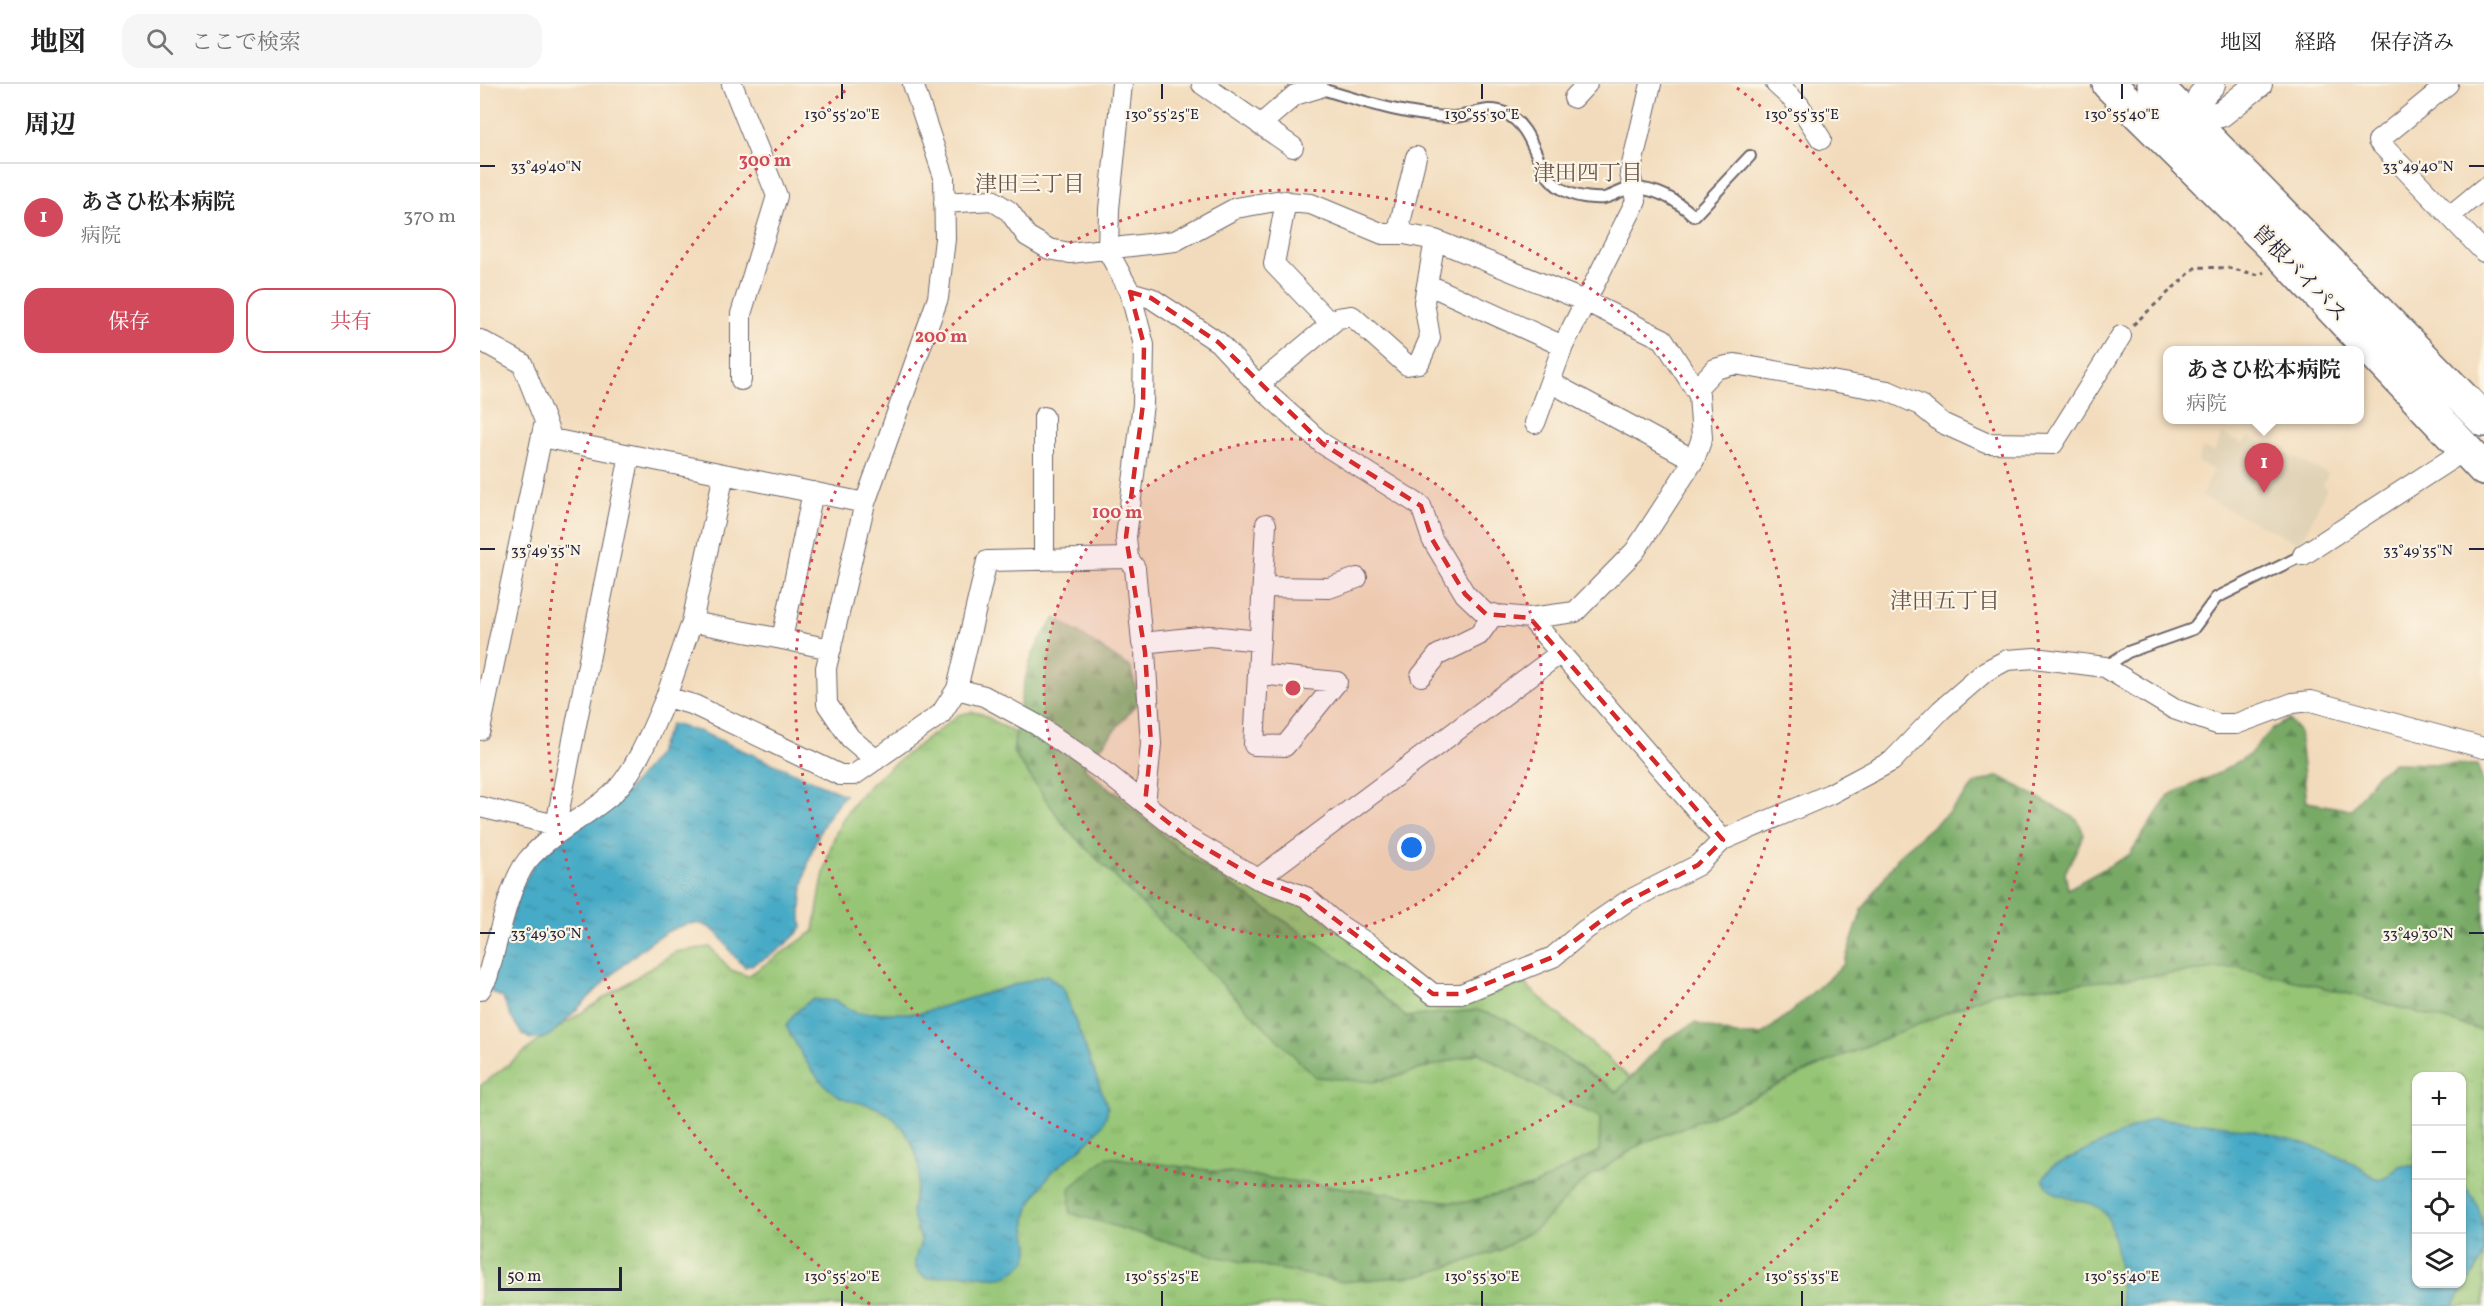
<!DOCTYPE html>
<html lang="ja">
<head>
<meta charset="utf-8">
<style>
  :root { --surface:#fff; --page:#f6f6f6; --text:#222; --muted:#767676; --line:#e0e0e0; --accent:#d1495b }
  body { margin:0; font-family:Vollkorn,"Noto Serif JP",serif; background:var(--page); color:var(--text) }
  .controls { position:absolute; right:18px; bottom:18px; display:grid; overflow:hidden; border-radius:12px; box-shadow:0 2px 4px #0004 }
  .controls button { width:54px; height:54px; display:grid; place-items:center; padding:0; border:0; border-bottom:2px solid var(--line); background:var(--surface); color:var(--text); font:30px sans-serif }
  .scale { position:absolute; left:18px; bottom:15px; width:124px; box-sizing:border-box; padding-left:6px; border:3px solid #22223b; border-top:0; font-size:16px; line-height:21px; white-space:nowrap; color:#22223b; -webkit-text-stroke:4px #fcf5e5; paint-order:stroke }
  .you { position:absolute; left:932px; top:764px; width:21px; height:21px; margin:-15px; border:4px solid #fff; border-radius:50%; background:#1a73e8; box-shadow:0 0 0 9px #1a73e833 }
  .badge { display:grid; place-items:center; width:39px; height:39px; border-radius:50%; background:var(--accent); color:#fff; font-size:20px; font-weight:700 }
  .pin { position:absolute; translate:-50% -50px; filter:drop-shadow(0 2px 3px #0008) }
  .pin::after { content:''; position:absolute; top:32px; width:21px; height:18px; background:inherit; clip-path:polygon(0 0,100% 0,50% 100%) }
  .popup { position:absolute; left:1683px; top:262px; width:201px; height:78px; box-sizing:border-box; display:grid; place-content:center; border-radius:12px; background:var(--surface); filter:drop-shadow(0 2px 4px #0005); font-size:20px; white-space:nowrap; color:var(--muted) }
  .popup b { font-size:22px; color:var(--text) }
  .popup::after { content:''; position:absolute; left:50%; top:100%; margin-left:-12px; border:12px solid transparent; border-top-color:var(--surface) }
  .list { margin:0; padding:0; list-style:none }
  h2 { display:flex; justify-content:space-between; align-items:center; height:78px; margin:0; padding:0 24px; font-size:26px }
  h2 small { font-size:20px; font-weight:400; color:var(--muted) }
  .list li { display:grid; grid-template-columns:39px 1fr auto; gap:18px; align-items:center; box-sizing:border-box; height:108px; padding:0 24px; border-top:2px solid var(--line) }
  .list b { display:block; font-size:22px; white-space:nowrap }
  .list p { margin:0; font-size:20px; white-space:nowrap; color:var(--muted) }
  .list em { font-size:20px; font-style:normal; color:var(--muted) }
  .actions { display:flex; gap:12px; padding:18px 24px }
  .actions a { flex:1; padding:14px 0; border:2px solid var(--accent); border-radius:18px; text-align:center; font-size:21px; color:var(--accent) }
  .actions .main { background:var(--accent); color:#fff }
  .icon { flex:none; width:33px; height:33px; fill:none; stroke:currentColor; stroke-width:2; stroke-linecap:round; stroke-linejoin:round }
  .map { position:relative; flex:none; width:2004px; height:1222px; overflow:hidden }
  header { display:flex; align-items:center; gap:36px; box-sizing:border-box; height:84px; padding:0 30px; background:var(--surface); border-bottom:2px solid var(--line) }
  header strong { font-size:28px }
  nav { display:flex; gap:33px; margin-inline-start:auto; font-size:21px }
  .search { width:420px; height:54px; background:var(--page); display:flex; align-items:center; gap:15px; box-sizing:border-box; padding:0 21px; border-radius:18px; color:var(--muted); font-size:22px }
  main { display:flex }
  aside { flex:1; background:var(--surface) }
  .map>svg:first-child { display:block }
  .built { fill:#e0d2b5 }
  .grass { fill:url(#grass-tufts); stroke:#5c7458; stroke-width:1.5; fill-rule:evenodd }
  .forest { fill:url(#forest-firs); stroke:#4d6650; stroke-width:1.5 }
  .water { fill:url(#water-ripples); stroke:#346680; stroke-width:1.5 }
  .lines { fill:none; stroke-linecap:round; stroke-linejoin:round }
  .service-casing { stroke:#6b6368; stroke-width:14 }
  .minor-casing { stroke:#6b6368; stroke-width:22 }
  .tertiary-casing { stroke:#6b6368; stroke-width:28 }
  .trunk-casing { stroke:#6b6368; stroke-width:36 }
  .path { stroke:#6b6368; stroke-width:3; stroke-dasharray:4.5 4.5; stroke-linecap:butt }
  .service { stroke:#fff; stroke-width:10 }
  .minor { stroke:#fff; stroke-width:20 }
  .tertiary { stroke:#fff; stroke-width:26 }
  .trunk { stroke:#fff; stroke-width:33 }
  .marked { fill:none; stroke:#d62828; stroke-width:4.5; stroke-dasharray:12 8; stroke-linejoin:round }
  .ticks { fill:none; stroke:#22223b; stroke-width:2 }
  .ring { fill:none; stroke:#d1495b; stroke-width:3; stroke-dasharray:3 6 }
  .labels { text-anchor:middle; dominant-baseline:central; stroke-width:4.5; stroke-linejoin:round; paint-order:stroke }
  .street-label { font-size:21px; fill:#22223b; stroke:#fcf5e5 }
  .neighbourhood-label { font-size:22px; fill:#66534c; stroke:#fcf5e5 }
  .ticks-label { font-size:15px; text-anchor:middle; fill:#22223b; stroke:#fcf5e5; stroke-width:4.5; stroke-linejoin:round; paint-order:stroke }
  .centre { fill:#d1495b; stroke:#fcf5e5; stroke-width:3 }
  .ring-label { font-size:18px; text-anchor:middle; font-weight:bold; fill:#d1495b; stroke:#fcf5e5; stroke-width:4.5; stroke-linejoin:round; paint-order:stroke }
</style>
</head>
<body>
<header>
<strong>地図</strong>
<div class="search"><svg class="icon" aria-label="search" viewBox="0 0 24 24"><circle cx="10" cy="10" r="6"/><path d="M15 15l6 6"/></svg>ここで検索</div>
<nav><a>地図</a><a>経路</a><a>保存済み</a></nav>
</header>
<main>
<aside>
<h2>周辺<small></small></h2>
<ul class="list">
<li><span class="badge">1</span><div><b>あさひ松本病院</b><p>病院</p></div><em>370 m</em></li>
</ul>
<div class="actions"><a class="main">保存</a><a>共有</a></div>
</aside>
<div class="map">
<svg width="2004" height="1222" viewBox="0 0 2004 1222">
  <defs>
    <pattern id="grass-tufts" width="24" height="20" patternUnits="userSpaceOnUse" patternTransform="scale(1.5)"><rect width="24" height="20" fill="#95c574"/><path d="M3 7l-1-3M5 7V3M7 7l1-3M15 17l-1-3M17 17v-4M19 17l1-3" fill="none" stroke="#80a965"/></pattern>
    <pattern id="forest-firs" width="22" height="20" patternUnits="userSpaceOnUse" patternTransform="scale(1.5)"><rect width="22" height="20" fill="#78aa66"/><path d="M5 1l3.5 6h-7zM16 11l3.5 6h-7z" fill="#628a55"/></pattern>
    <pattern id="water-ripples" width="26" height="14" patternUnits="userSpaceOnUse" patternTransform="scale(1.5)"><rect width="26" height="14" fill="#46aac6"/><path d="M2 4q2-2 4 0t4 0M15 11q2-2 4 0t4 0" fill="none" stroke="#3a8aa2"/></pattern>
  </defs>
  <rect width="100%" height="100%" fill="#fcf5e5"/>
  <filter id="ink" filterUnits="userSpaceOnUse"><feTurbulence type="fractalNoise" baseFrequency=".0167" numOctaves="2"/><feDisplacementMap in="SourceGraphic" scale="12" xChannelSelector="R" yChannelSelector="G"/><feConvolveMatrix kernelMatrix="1 2 1 2 8 2 1 2 1" color-interpolation-filters="sRGB"/></filter>
  <filter id="wash" filterUnits="userSpaceOnUse"><feTurbulence type="fractalNoise" baseFrequency=".008" numOctaves="4" result="noise"/><feDisplacementMap in="SourceGraphic" scale="24" xChannelSelector="R" yChannelSelector="G"/><feGaussianBlur stdDeviation="1.35" result="paint"/><feColorMatrix in="noise" values="0 0 0 0 0 0 0 0 0 0 0 0 0 0 0 0 0 1.4 0 .05"/><feComposite in="paint" operator="in"/></filter>
  <g filter="url(#wash)">
    <rect width="100%" height="100%" fill="#f2dbbc"/>
    <path class="built" d="M1742 350 1764 360 1768 352 1848 390 1842 402 1847 404 1821 460 1722 413 1734 386 1717 378 1723 364 1734 368Z"/>
    <path class="grass" d="M492 628 502 630 667 726 700 750 721 773 823 818 958 926 1044 899 1183 1024 1512 870 1860 863 2004 914V1222H0V1002L61 955 195 868 230 863 251 886 268 892 334 847C341 806 345 758 370 724 394 690 446 657 478 631ZM1936 992H1982V1200H1936Z"/>
    <path class="forest" d="M576 534 651 584 659 617 604 683 698 765 865 878 926 933 997 926 1026 935 1137 1008 1186 955 1215 939 1255 951H1282L1312 927 1364 880 1382 826 1421 769 1470 727 1495 700 1519 692 1597 735 1604 750 1585 789 1588 805 1649 771 1689 711 1741 688 1769 671 1793 644 1809 636 1819 647 1827 718 1871 726 1897 690 1914 679 1997 681 2004 700V947L1870 910 1757 883 1516 908 1329 986 1249 1025 1163 1059 1104 1097 1058 1143 1020 1166 943 1191 863 1198 739 1173 590 1129V1104L627 1073 982 1119 1055 1101 1119 1067 1120 1033 1072 1011 999 969 894 998 835 993 586 744 533 668C540 622 543 568 576 534Z"/>
    <path class="water" d="M191 640 221 648 365 711C334 743 317 800 322 844 305 863 289 875 265 883 248 871 244 848 224 841 181 826 100 927 70 951L61 955H51L42 950 31 933 23 914 8 906 41 805 55 777 148 706 175 674Z
      M567 891 583 904 628 1024C622 1061 579 1072 561 1103 555 1113 547 1123 546 1136 545 1159 560 1171 533 1188 517 1199 501 1190 484 1190 472 1190 460 1194 447 1194 425 1184 439 1170 441 1155 438 1146 431 1134 432 1125 435 1102 444 1093 435 1067 428 1047 411 1028 392 1022 381 1018 367 1018 357 1011 332 994 320 967 306 942L315 929 332 915 356 917 376 929H441Z
      M1674 1034C1739 1040 1807 1047 1866 1076 1878 1081 1887 1089 1898 1096L1908 1093 1919 1082H1936V1200H1982V1101C2002 1116 2004 1143 2004 1169 2000 1184 1981 1208 1973 1222H1641C1641 1201 1637 1141 1623 1127 1609 1112 1573 1120 1563 1095L1571 1083Z"/>
  </g>
  <g filter="url(#ink)">
    <g class="lines">
      <g class="service-casing">
        <path id="service" d="M838 4C882 17 925 32 971 33 989 34 1006 20 1025 29 1062 48 1051 96 1092 110 1100 113 1115 115 1124 114 1134 112 1144 104 1154 104 1178 105 1198 117 1214 132L1270 72
          M1625 583 1648 568 1713 545 1736 514 1823 471"/>
      </g>
      <g class="minor-casing">
        <path id="minor" d="M252 0 297 112 261 230V296
          M722 0 813 63
          M1296 0 1319 21 1341 55
          M1968 0 1898 57 2004 168
          M1094 14 1107 0
          M780 41 815 11 838 4
          M806 117 794 180 851 240
          M464 119 512 116 529 127 547 152 569 165 590 169 695 157 756 124 796 117 831 120 903 150H924L955 156 1107 218 1183 255 1219 311 1222 354 1214 376 1155 467 1095 528 1050 534 1006 530 985 510 952 455 941 422 843 360 781 304 738 258 671 214 650 208
          M1970 132 2004 104
          M924 150 920 139 936 73
          M949 201 1083 262 1156 117 1150 89 1171 0
          M0 256 42 279 72 355 385 419
          M1070 298 1214 376
          M778 301 858 234 872 232 927 281 939 279 950 254 944 218 955 156
          M1216 305 1235 285 1255 280 1408 307 1440 321 1462 339 1506 359 1573 360 1641 252
          M1055 339 1083 262
          M244 390 212 538 302 555 333 408
          M1823 471 1985 366
          M648 474 655 484 662 559 729 552 780 557
          M564 476V333
          M785 503 849 504 877 494
          M1050 534 1243 756
          M302 555 351 565
          M662 559 665 568 671 660 665 720
          M778 590 774 661 805 662 857 598 778 590 786 440
          M941 592 958 571 999 551 1014 530
          M477 605 504 612 557 641 629 691 708 754 778 795 826 813 856 839 896 865 953 910H981L1073 873 1105 846 1146 818 1218 781 1243 756 1350 710 1412 677 1461 626 1506 587 1527 576 1555 574 1625 583 1694 625 1737 640H1756L1813 619 1831 617 2004 664
          M186 613 212 538
          M0 646 65 337
          M396 676 370 654 347 620 346 584 385 419 458 214 465 155 464 93 433 0
          M0 723 76 741
          M74 751 150 371
          M778 795 1079 570
          M0 906 7 894C17 862 28 801 47 777 70 749 103 735 130 712 154 692 174 641 186 613L214 621 360 691H374L461 630 477 605 507 477 648 474 646 453 663 320 664 261 650 208 628 167 629 125 642 0"/>
      </g>
      <g class="tertiary-casing">
        <path id="tertiary" d="M1732 0 1721 12 1710 36 1741 30 1779 0"/>
      </g>
      <g class="trunk-casing">
        <path id="trunk" d="M1629 0 1804 173 2004 385
          M1674 0 2004 336"/>
      </g>
      <path class="path" d="M1653 241 1716 183 1748 184 1779 191 1784 188"/>
      <use href="#service" class="service"/>
      <use href="#minor" class="minor"/>
      <use href="#tertiary" class="tertiary"/>
      <use href="#trunk" class="trunk"/>
    </g>
  </g>
  <path class="marked" d="M650 208 671 214 738 258 843 360 941 422 952 455 985 510 1006 530 1050 534 1243 756 1218 781 1146 818 1073 873 981 910H953L826 813 778 795 708 754 665 720 671 660 665 568 646 453 663 320 664 261Z"/>
  <path class="ticks" d="M362 0V15M682 0V15M1002 0V15M1322 0V15M1642 0V15M0 82H15M1989 82H2004M0 465H15M1989 465H2004M0 849H15M1989 849H2004M362 1207V1222M682 1207V1222M1002 1207V1222M1322 1207V1222M1642 1207V1222"/>
  <circle cx="813" cy="604" r="249" fill="#d1495b" fill-opacity=".12"/>
  <g class="ring">
    <circle cx="813" cy="604" r="249"/>
    <circle cx="813" cy="604" r="498"/>
    <path d="M390 1220A747 747 0 0 1 369 4M1257 4A747 747 0 0 1 1236 1220"/>
  </g>
  <g class="labels">
    <g class="street-label">
      <text transform="translate(1819 190) rotate(46)">曽根バイパス</text>
    </g>
    <g class="neighbourhood-label">
      <text x="1108" y="90">津田四丁目</text>
      <text x="550" y="101">津田三丁目</text>
      <text x="1465" y="518">津田五丁目</text>
    </g>
  </g>
  <g class="ticks-label">
    <text x="362" y="35">130°55'20"E</text>
    <text x="682" y="35">130°55'25"E</text>
    <text x="1002" y="35">130°55'30"E</text>
    <text x="1322" y="35">130°55'35"E</text>
    <text x="1642" y="35">130°55'40"E</text>
    <text x="66" y="87">33°49'40"N</text>
    <text x="1938" y="87">33°49'40"N</text>
    <text x="66" y="471">33°49'35"N</text>
    <text x="1938" y="471">33°49'35"N</text>
    <text x="66" y="854">33°49'30"N</text>
    <text x="1938" y="854">33°49'30"N</text>
    <text x="362" y="1197">130°55'20"E</text>
    <text x="682" y="1197">130°55'25"E</text>
    <text x="1002" y="1197">130°55'30"E</text>
    <text x="1322" y="1197">130°55'35"E</text>
    <text x="1642" y="1197">130°55'40"E</text>
  </g>
  <circle cx="813" cy="604" r="9" class="centre"/>
  <g class="ring-label">
    <text x="285" y="82">300 m</text>
    <text x="461" y="258">200 m</text>
    <text x="637" y="434">100 m</text>
  </g>
</svg>
<div class="controls">
<button>+</button>
<button>−</button>
<button><svg class="icon" aria-label="locate" viewBox="0 0 24 24"><circle cx="12" cy="12" r="6"/><path d="M12 2v4M12 18v4M2 12h4M18 12h4"/></svg></button>
<button><svg class="icon" aria-label="layers" viewBox="0 0 24 24"><path d="M12 4l9 5-9 5-9-5zM3 14l9 5 9-5"/></svg></button>
</div>
<div class="scale">50 m</div>
<div class="you"></div>
<div class="pin badge" style="left:1784px;top:409px">1</div>
<div class="popup"><b>あさひ松本病院</b>病院</div>
</div>
</main>
</body>
</html>
